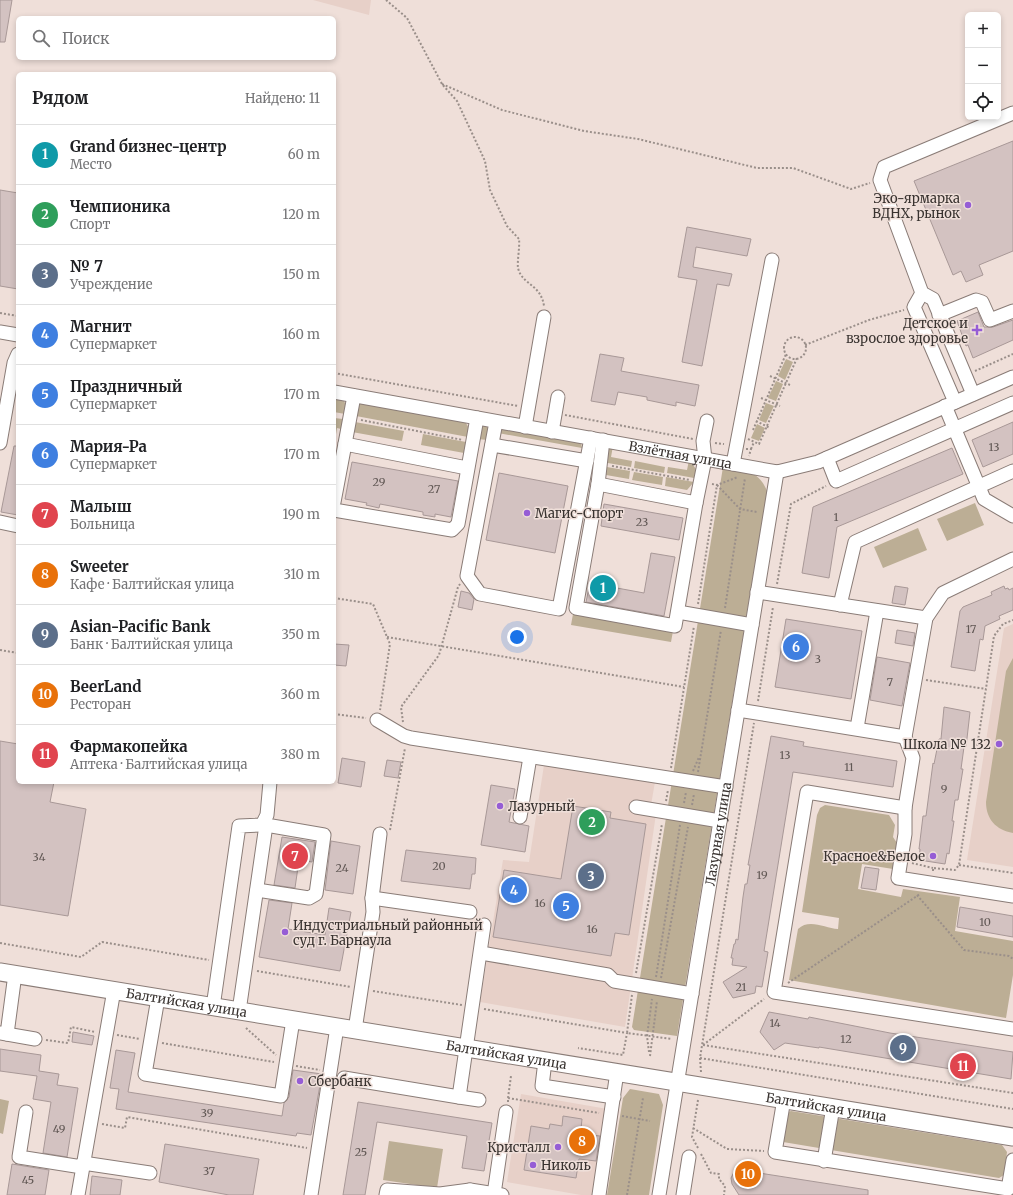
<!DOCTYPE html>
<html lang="ru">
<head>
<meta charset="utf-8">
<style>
  :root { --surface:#fff; --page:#f2f2f2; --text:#202124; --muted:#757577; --line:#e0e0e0; --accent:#2563eb }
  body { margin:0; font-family:Merriweather,serif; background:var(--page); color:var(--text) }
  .controls { position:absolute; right:12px; top:12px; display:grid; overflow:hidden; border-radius:6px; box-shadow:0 2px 6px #0003 }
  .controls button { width:36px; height:36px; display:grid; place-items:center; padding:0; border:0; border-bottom:1px solid var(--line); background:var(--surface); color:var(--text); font:20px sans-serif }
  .you { position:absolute; left:517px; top:637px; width:14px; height:14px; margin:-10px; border:3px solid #fff; border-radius:50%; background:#1a73e8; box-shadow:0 0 0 6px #1a73e833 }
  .badge { display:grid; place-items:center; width:26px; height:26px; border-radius:50%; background:var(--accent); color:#fff; font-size:13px; font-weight:700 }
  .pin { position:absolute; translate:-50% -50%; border:2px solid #fff; box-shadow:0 1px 4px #0006 }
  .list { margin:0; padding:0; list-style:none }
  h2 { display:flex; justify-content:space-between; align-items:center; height:52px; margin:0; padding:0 16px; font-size:17px }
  h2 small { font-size:13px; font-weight:400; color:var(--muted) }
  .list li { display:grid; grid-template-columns:26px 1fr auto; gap:12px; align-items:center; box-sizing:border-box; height:60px; padding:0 16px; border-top:1px solid var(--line) }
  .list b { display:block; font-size:15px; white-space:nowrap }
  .list p { margin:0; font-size:13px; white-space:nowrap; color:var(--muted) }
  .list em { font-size:13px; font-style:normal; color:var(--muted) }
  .icon { flex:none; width:22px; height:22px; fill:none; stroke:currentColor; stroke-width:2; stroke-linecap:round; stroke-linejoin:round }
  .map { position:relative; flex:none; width:1013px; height:1195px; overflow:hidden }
  .search { position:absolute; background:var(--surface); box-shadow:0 2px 6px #0003; left:16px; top:16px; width:320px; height:44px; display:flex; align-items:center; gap:10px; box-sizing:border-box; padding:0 14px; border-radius:6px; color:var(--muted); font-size:15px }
  .panel { position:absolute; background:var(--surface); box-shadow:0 2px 6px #0003; left:16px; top:72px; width:320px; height:712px; border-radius:6px }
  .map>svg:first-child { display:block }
  .built { fill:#e7d0c8 }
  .green { fill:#bcae95 }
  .building { fill:#d3c2c1; stroke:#a89897 }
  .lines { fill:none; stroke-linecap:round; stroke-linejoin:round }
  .minor-casing { stroke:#8a7c77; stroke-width:15 }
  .major-casing { stroke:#8a7c77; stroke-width:19 }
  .path { stroke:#9a8f8a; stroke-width:2; stroke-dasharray:2 2; stroke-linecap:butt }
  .minor { stroke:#fff; stroke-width:13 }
  .major { stroke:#fff; stroke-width:17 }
  .poi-dot { fill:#955dd5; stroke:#efdfd9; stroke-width:1.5 }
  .labels { text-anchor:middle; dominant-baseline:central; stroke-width:3; stroke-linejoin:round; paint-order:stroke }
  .number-label { font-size:11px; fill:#605754 }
  .poi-label { font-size:13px; fill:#393330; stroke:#efdfd9; text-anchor:end }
  .street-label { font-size:13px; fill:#393330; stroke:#efdfd9 }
</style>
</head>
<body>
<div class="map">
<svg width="1013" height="1195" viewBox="0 0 1013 1195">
  <rect width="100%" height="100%" fill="#efdfd9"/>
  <path class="built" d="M313 0H371L369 15Z
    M1013 624V867L967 860 1004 628Z
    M544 765 655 782 651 805 657 807 625 1027 480 1002 503 860 529 862Z
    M521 1094 619 1111 605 1195H581L507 1182Z"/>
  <path class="green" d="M786 359 793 362 785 380 778 376Z
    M776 381 783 384 776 401 768 398Z
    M335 396 344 401 346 405 345 414 334 412Z
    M363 402 464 420 469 428 468 437 356 416 359 404Z
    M766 403 774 406 766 423 759 420Z
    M334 418 343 419 341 429 337 428 334 447Z
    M355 422 404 431 402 441 352 432Z
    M485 424 488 429 487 440 478 439 480 428Z
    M757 424 765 428 759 441 751 438Z
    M504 427 581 443 582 448 498 433Z
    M423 434 466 442 464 453 421 445Z
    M613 446 611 457 632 461 631 467 602 462 607 447Z
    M689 460 696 469 694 478 667 473 668 467 687 470Z
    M635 461 665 467 664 473 634 468Z
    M601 466 630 471 629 479 606 475Z
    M723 467C744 471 758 469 767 491L677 1036 634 1030 632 1027Z
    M634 472 663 477 662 485 632 480Z
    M666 477 694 482 687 490 665 486Z
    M975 503 984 525 947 541 937 519Z
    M918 528 927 550 883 568 874 547Z
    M573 614 673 631 671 642 571 625Z
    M1013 658V833C996 830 986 819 986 802L1006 671Z
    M825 805 889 815 895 825 893 837 899 846 893 869 862 864 858 889 901 897 903 889 960 897 955 931 1013 941V975L1006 1018 789 980 798 929C809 918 825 928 838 929L839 918 802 912 817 815 820 808Z
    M630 1089 659 1094 663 1105 649 1195H607L623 1098Z
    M0 1099 9 1101 3 1134 0 1133Z
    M791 1111 1002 1145 1007 1152 1004 1175 999 1178 783 1142V1114Z
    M389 1141 443 1149 437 1188 383 1180Z"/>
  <path class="building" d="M0 0H12L5 42H0Z
    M1013 141V251L979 265 983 275 966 282 961 271 953 275 914 181Z
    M0 190 18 193V289L0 286Z
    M687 227 751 239 747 256 696 247 693 267 732 274 729 286 717 284 702 366 682 362 697 280 678 277Z
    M978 312 984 327H993L1013 320V340L973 358 968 345 966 346 957 321Z
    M600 354 624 358 621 371 699 385 695 406 676 402V406L647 400V397L618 392 615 405 591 401Z
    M1013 422V454L983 467 972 440Z
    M14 446H18V515L1 512Z
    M952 448 963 474 837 527 829 578 802 573 813 507Z
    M352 462 458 481 451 517 435 514V517L423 515V512L380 504 379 508 366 505 367 503 345 499Z
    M499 473 568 486 555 553 486 540Z
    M604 504 683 518 679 540 601 526Z
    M651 553 675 557 664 616 586 602 590 583 644 593Z
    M895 586 908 588 905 605 892 603Z
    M1004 586 1005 589 1008 588 1009 590 1013 588V610L999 616 1000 619 985 626 983 640 980 639 975 671 951 667 960 611 963 607 992 595 991 592Z
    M461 591 469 593 474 599 472 610 458 607Z
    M786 619 862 631 851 699 775 687Z
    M897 630 915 633 913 646 895 643Z
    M334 644 349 645 346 666 334 665Z
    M877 657 910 663 902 706 870 700Z
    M944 707 970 712 966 747H964L961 769H963L958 800H955L952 821H954L949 854 947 853 945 864 919 860 920 849H919L923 816H926L933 763 934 764 939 739H941Z
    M771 736 804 742 803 746 897 761 893 787 793 772 764 951 768 952 762 987 756 986 755 993 733 998 723 982 747 967 732 965 733 958H731L734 944H735L736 939 738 940 743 897 745 884H747L750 865H748Z
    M0 741 18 744V782H54L50 802 86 809 68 916 0 905Z
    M342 758 365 762 361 787 338 783Z
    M387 760 401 762 398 778 384 776Z
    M491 785 515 789 509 822 529 826 525 852 481 845Z
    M573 806 611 812 610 818 646 824 629 935 615 933 611 956 493 937 504 870 561 879Z
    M282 837 315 842 312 862 299 860 295 888 274 885Z
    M331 841 360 846 353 894 325 890Z
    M406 850 476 858 475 874H472L470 889 401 881Z
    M865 867 879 869 876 890 861 888Z
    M269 900 292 903 288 929 325 935 329 908 351 912 340 971 259 957Z
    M960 907 1013 916V937L957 927Z
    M769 1012 808 1019 809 1017 890 1033 1013 1052 1011 1079 819 1047V1048L785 1043 774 1050 760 1032Z
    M73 1032 94 1036 92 1045 72 1042Z
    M0 1049 41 1055 39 1071 59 1074 57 1085 78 1088 67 1157 43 1153 51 1102 33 1099 37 1076 0 1071Z
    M116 1050 135 1053 128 1092 282 1116 284 1103 289 1097 293 1070 322 1074 311 1135 297 1133 296 1136 116 1109 119 1089 110 1088Z
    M358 1102 492 1123 484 1171 462 1168 467 1136 377 1122 365 1195H343Z
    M563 1116 582 1119 581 1129 591 1130 590 1135 600 1136 596 1161 579 1159 576 1178 524 1170 531 1126 549 1129 550 1124 562 1126Z
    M165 1144 259 1159 253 1195H229L159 1182Z
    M12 1164 49 1170 45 1195H7Z
    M743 1166 752 1167 759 1173 868 1190V1195H739L732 1184 731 1178 735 1170Z
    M92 1176 122 1180 120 1195H90Z"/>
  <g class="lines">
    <g class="minor-casing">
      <g id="minor">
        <path d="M922 293 914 307 955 402"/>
        <path d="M939 315 976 300 982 302 990 320 1013 311"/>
        <path d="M0 332 18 335"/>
        <path id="s1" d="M334 392 777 472 818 462 1013 377"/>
        <path d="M973 394 933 299 922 293 880 180 884 167 1013 113"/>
        <path d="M945 406 984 499 1013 516"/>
        <path d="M496 422 467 576 480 594 559 609 591 438"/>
        <path d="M525 427 544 317"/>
        <path d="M552 432 558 397"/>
        <path d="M603 440 598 484 576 608 675 626 696 503 705 459 703 441 707 421"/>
        <path d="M0 443 14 363 18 354"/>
        <path d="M345 444 467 468"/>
        <path d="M492 445 587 461"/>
        <path d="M827 458 836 481 1013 403"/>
        <path d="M733 464 772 260"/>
        <path d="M598 484 696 503"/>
        <path d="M334 502 354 396"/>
        <path d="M334 510 452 530 458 524 477 418"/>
        <path d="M0 522 18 526"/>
        <path d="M1013 559 943 593 926 618 905 737 913 758 905 808V834L898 878 1013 896"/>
        <path d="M757 592 926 618"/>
        <path d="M840 605 855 542 1013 471"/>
        <path d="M678 612 752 625"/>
        <path d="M738 710 905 737"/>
        <path d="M377 720 404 736 411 738 726 787"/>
        <path d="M857 728 877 611"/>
        <path d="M636 807 720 821"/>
        <path d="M905 808 807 792 774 992 1013 1029"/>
        <path d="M520 817 530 757"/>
        <path d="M257 890 309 898 316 894 324 835 266 825"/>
        <path d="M372 898 470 912"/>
        <path d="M481 953 608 975 614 981 692 994"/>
        <path d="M158 998 145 1074 281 1096 293 1020"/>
        <path d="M213 1007 239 826 262 825 267 815 270 782"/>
        <path d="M239 1011 266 825H262"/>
        <path d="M355 1030 373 912 372 898 380 834"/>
        <path d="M0 1033 35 1039"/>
        <path d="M7 1034 15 974"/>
        <path d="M545 1061 542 1086 614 1097"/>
        <path d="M344 1078 459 1097 484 925"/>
        <path d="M459 1097 479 1100"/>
        <path d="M784 1099 775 1152 1008 1189 1013 1160"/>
        <path d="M26 1112 19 1157 82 1167"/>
        <path d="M824 1161 833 1107"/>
        <path d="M83 1163 150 1173"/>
        <path d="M494 1194 506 1112"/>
        <path d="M78 1195 114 990"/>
        <path d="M311 1195 337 1027"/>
        <path d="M386 1195 387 1190 440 1194 470 1190"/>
        <path d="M469 1195 470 1190 502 1195"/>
        <path d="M599 1195 617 1072"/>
        <path id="s2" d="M659 1195 777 472"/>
        <path d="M683 1195 689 1157"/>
      </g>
    </g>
    <g class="major-casing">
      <g id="major">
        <path id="s3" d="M0 972 1013 1137"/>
      </g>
    </g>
    <path class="path" d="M386 0 407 18 442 84 457 101 485 161 490 190 507 226 519 239C520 247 517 261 518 268 522 285 541 284 544 306
      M442 84 502 110 584 131 638 139 757 168H793L851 189 870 183
      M0 313 18 316
      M784 348a11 11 0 1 1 22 0a11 11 0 1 1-22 0Z
      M805 345 869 320 904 310
      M975 371 1013 354
      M334 373 518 406
      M770 376 790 385
      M761 398 780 406
      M565 415 693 439
      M361 420 463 440
      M756 421 770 428
      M753 430 786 354
      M748 439 759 444 797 358
      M715 443 724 444
      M746 449H751L749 456
      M751 449 754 442
      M612 466 690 480
      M712 484 717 485 738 477
      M717 485 740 509 757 512
      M777 584 791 504 826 486
      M334 598 373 604 390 644 380 710
      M698 604 717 485
      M725 608 745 478
      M387 637 684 687
      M0 650 18 653
      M926 680 986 689
      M758 701 773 607
      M334 714 366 718
      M403 722 401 707 439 655 458 587 460 584
      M671 768 694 626
      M693 771 699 757
      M698 772 721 630
      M666 801 668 790
      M684 803 686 792
      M692 805 694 794
      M390 830 405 748
      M912 863 933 868
      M959 865 1013 873
      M933 871V868L955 870 959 865 994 636 1003 624 1013 620
      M917 895 964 950 1009 956 1013 959
      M0 943 81 957 102 942 209 960
      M257 971 351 987
      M636 973 662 824
      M656 977 680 825
      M661 978 688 827
      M788 983 920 894
      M373 991 462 1005
      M632 995 627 1033 672 1039
      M484 1009 627 1033 623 1055 578 1048
      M246 1028 276 1055
      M117 1035 140 1039
      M46 1040 68 1043 71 1027 95 1032
      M162 1043 274 1062
      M703 1045 1013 1093
      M703 1045 764 999
      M649 1052 647 1036 652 999
      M650 1056 657 1001
      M700 1058 1013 1109
      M296 1066 320 1070
      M701 1072 700 1058 754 723
      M508 1098 511 1076
      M698 1100 692 1137 698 1148
      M508 1102V1098L599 1113
      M622 1116 650 1121
      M102 1124 125 1128 127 1117 307 1148
      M693 1128 727 1149 764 1151
      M701 1154 711 1173 719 1174V1179L725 1186 724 1195
      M627 1195 643 1098"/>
    <use href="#minor" class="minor"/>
    <use href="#major" class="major"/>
  </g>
  <g class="poi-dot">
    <circle cx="968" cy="205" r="4"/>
    <path d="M975 324h4v4h4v4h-4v4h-4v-4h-4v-4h4z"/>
    <circle cx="527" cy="513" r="4"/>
    <circle cx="999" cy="744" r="4"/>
    <circle cx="500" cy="806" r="4"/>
    <circle cx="933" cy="856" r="4"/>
    <circle cx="285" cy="932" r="4"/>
    <circle cx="300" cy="1081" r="4"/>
    <circle cx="558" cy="1147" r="4"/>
    <circle cx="533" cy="1165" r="4"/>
  </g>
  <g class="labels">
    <g class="number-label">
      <text x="994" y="447">13</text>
      <text x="379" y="482">29</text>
      <text x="434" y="489">27</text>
      <text x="836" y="517">1</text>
      <text x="642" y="522">23</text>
      <text x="971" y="629">17</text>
      <text x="818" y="659">3</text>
      <text x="890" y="682">7</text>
      <text x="785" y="755">13</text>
      <text x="849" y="767">11</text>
      <text x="944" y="789">9</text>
      <text x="39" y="857">34</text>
      <text x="439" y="866">20</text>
      <text x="342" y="868">24</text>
      <text x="762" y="875">19</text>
      <text x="540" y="903">16</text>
      <text x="985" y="922">10</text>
      <text x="592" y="929">16</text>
      <text x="741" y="987">21</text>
      <text x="775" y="1023">14</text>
      <text x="846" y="1039">12</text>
      <text x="207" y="1113">39</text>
      <text x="59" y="1129">49</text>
      <text x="361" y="1152">25</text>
      <text x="209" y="1171">37</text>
      <text x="28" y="1180">45</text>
    </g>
    <g class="poi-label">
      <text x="960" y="198">Эко-ярмарка<tspan x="960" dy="15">ВДНХ, рынок</tspan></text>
      <text x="968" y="323">Детское и<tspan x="968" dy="15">взрослое здоровье</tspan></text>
      <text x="535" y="513" text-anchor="start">Магис-Спорт</text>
      <text x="991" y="744">Школа № 132</text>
      <text x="508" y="806" text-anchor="start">Лазурный</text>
      <text x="925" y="856">Красное&amp;Белое</text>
      <text x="293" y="925" text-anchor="start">Индустриальный районный<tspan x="293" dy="15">суд г. Барнаула</tspan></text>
      <text x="308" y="1081" text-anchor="start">Сбербанк</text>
      <text x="550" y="1147">Кристалл</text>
      <text x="541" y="1165" text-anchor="start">Николь</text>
    </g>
    <g class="street-label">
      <text stroke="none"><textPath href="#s1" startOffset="352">Взлётная улица</textPath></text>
      <text stroke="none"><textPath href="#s2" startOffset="366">Лазурная улица</textPath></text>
      <text stroke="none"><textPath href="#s3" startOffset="189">Балтийская улица</textPath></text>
      <text stroke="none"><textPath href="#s3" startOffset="513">Балтийская улица</textPath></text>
      <text stroke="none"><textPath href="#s3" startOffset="837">Балтийская улица</textPath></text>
    </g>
  </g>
</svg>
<div class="controls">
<button>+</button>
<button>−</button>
<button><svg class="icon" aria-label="locate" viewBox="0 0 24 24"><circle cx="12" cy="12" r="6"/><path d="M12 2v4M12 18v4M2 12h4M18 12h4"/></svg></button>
</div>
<div class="you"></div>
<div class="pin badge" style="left:603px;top:588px;background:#0f9aa8">1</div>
<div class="pin badge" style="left:592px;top:822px;background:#2e9e5b">2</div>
<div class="pin badge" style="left:591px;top:876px;background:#5c6f8a">3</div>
<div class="pin badge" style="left:514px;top:890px;background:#3f7fe0">4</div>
<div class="pin badge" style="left:566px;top:906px;background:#3f7fe0">5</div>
<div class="pin badge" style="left:796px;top:647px;background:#3f7fe0">6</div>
<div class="pin badge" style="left:295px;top:856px;background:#e0444e">7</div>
<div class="pin badge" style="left:582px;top:1141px;background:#e8710a">8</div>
<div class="pin badge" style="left:903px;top:1048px;background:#5c6f8a">9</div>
<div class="pin badge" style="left:748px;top:1174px;background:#e8710a">10</div>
<div class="pin badge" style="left:963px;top:1066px;background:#e0444e">11</div>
<div class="search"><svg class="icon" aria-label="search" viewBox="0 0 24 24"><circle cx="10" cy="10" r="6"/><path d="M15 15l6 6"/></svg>Поиск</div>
<section class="panel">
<h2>Рядом<small>Найдено: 11</small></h2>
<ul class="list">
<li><span class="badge" style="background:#0f9aa8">1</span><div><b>Grand бизнес-центр</b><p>Место</p></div><em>60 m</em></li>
<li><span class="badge" style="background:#2e9e5b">2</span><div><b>Чемпионика</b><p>Спорт</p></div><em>120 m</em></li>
<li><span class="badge" style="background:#5c6f8a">3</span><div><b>№ 7</b><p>Учреждение</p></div><em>150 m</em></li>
<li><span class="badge" style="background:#3f7fe0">4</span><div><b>Магнит</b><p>Супермаркет</p></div><em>160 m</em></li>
<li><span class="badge" style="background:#3f7fe0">5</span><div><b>Праздничный</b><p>Супермаркет</p></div><em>170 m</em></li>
<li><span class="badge" style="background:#3f7fe0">6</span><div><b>Мария-Ра</b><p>Супермаркет</p></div><em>170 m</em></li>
<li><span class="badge" style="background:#e0444e">7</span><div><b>Малыш</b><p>Больница</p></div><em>190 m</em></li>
<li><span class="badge" style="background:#e8710a">8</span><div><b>Sweeter</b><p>Кафе · Балтийская улица</p></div><em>310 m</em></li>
<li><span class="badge" style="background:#5c6f8a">9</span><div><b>Asian-Pacific Bank</b><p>Банк · Балтийская улица</p></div><em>350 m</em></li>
<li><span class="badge" style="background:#e8710a">10</span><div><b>BeerLand</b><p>Ресторан</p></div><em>360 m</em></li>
<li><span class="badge" style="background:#e0444e">11</span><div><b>Фармакопейка</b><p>Аптека · Балтийская улица</p></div><em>380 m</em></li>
</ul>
</section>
</div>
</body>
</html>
